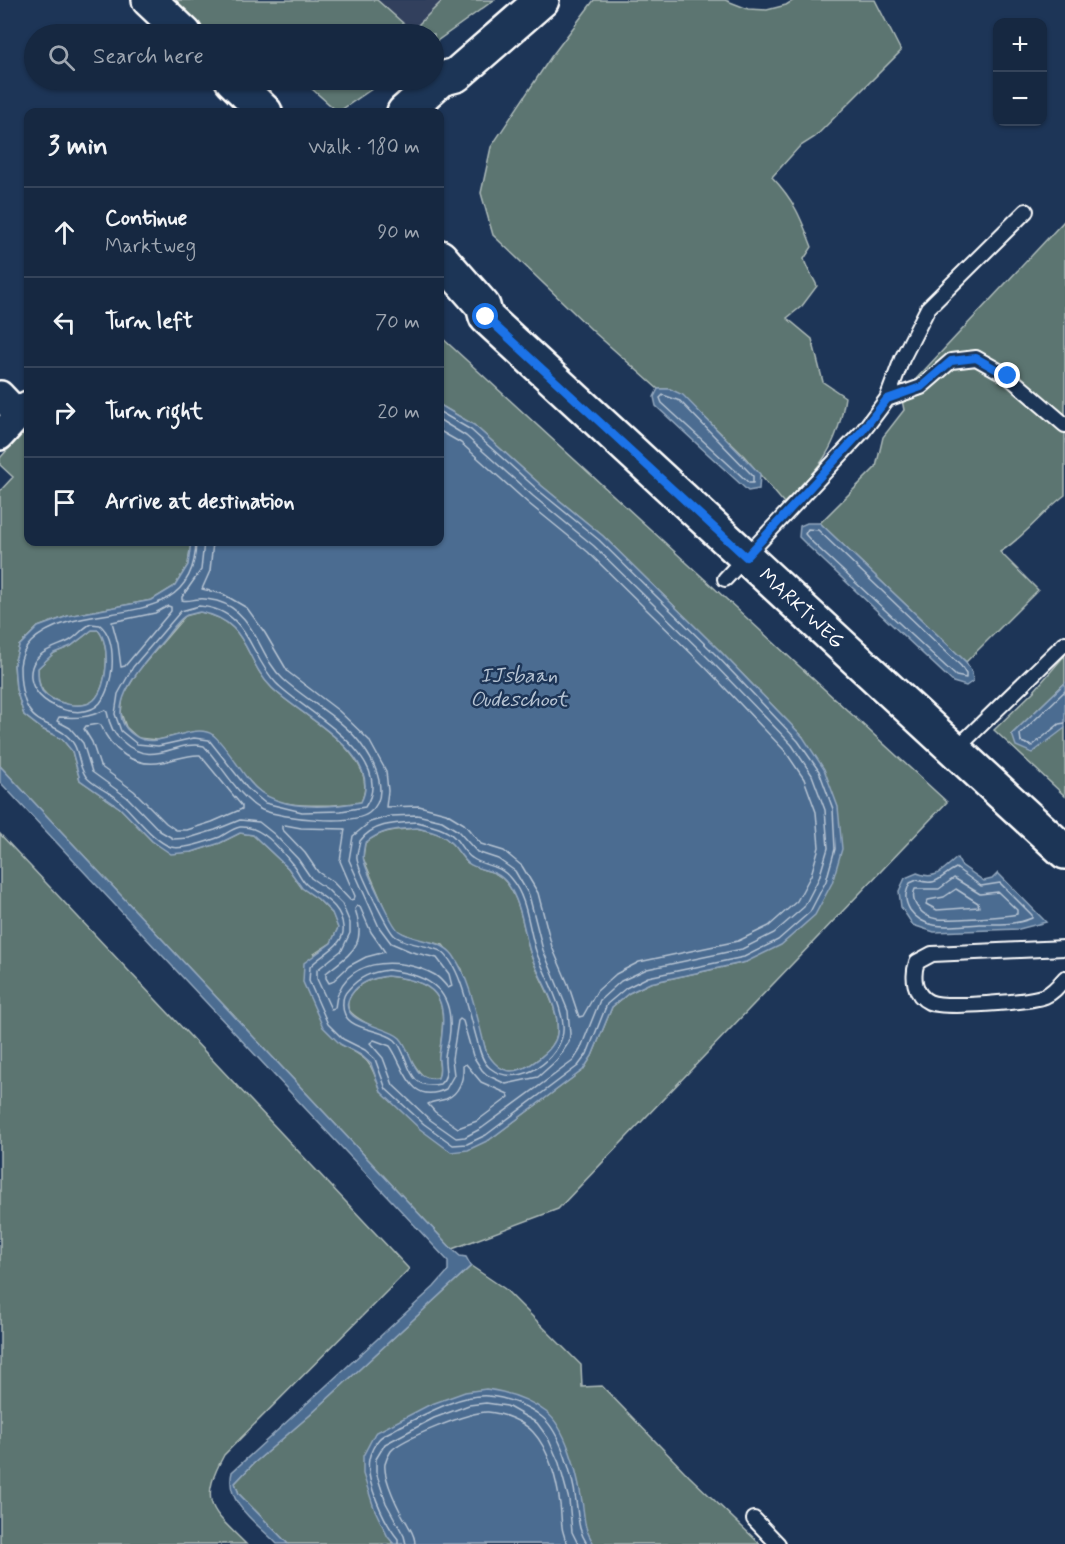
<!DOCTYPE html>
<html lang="en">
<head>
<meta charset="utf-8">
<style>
  :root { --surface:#162841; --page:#1f3048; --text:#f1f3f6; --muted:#9ea6b1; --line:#35445a }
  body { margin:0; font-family:Mynerve,sans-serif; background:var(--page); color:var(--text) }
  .controls { position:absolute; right:18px; top:18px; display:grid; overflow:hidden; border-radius:12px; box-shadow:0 2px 4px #0004 }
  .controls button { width:54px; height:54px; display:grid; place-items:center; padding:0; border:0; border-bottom:2px solid var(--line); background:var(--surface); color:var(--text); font:30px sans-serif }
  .stop { position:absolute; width:18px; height:18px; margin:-14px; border:4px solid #1a73e8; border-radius:50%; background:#fff }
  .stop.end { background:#1a73e8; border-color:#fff; box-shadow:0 2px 6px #0008 }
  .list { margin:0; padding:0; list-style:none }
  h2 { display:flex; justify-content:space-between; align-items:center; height:78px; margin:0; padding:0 24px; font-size:26px }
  h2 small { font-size:20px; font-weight:400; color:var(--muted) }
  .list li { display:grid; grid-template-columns:39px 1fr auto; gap:18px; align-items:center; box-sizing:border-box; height:90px; padding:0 24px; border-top:2px solid var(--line) }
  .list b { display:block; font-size:22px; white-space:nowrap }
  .list p { margin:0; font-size:20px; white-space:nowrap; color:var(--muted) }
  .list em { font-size:20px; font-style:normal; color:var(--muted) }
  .icon { flex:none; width:33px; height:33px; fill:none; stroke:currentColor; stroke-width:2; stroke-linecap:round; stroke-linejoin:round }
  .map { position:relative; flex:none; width:1065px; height:1544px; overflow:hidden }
  .search { position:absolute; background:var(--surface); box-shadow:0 2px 4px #0004; left:24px; top:24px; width:420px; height:66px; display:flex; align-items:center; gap:15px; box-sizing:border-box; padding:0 21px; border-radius:33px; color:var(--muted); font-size:22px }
  .panel { position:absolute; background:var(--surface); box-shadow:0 2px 4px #0004; left:24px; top:108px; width:420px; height:438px; border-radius:12px }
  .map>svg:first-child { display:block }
  .built { fill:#31415d }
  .green { fill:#5b7471; stroke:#adbab8; stroke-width:1.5 }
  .water { fill:#4b6c91; stroke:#93a7bd; stroke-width:1.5; fill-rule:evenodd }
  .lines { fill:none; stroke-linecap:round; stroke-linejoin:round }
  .shore { stroke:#b7c4d3; stroke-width:1.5 }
  .lane-casing { stroke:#fff; stroke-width:18 }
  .street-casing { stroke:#fff; stroke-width:32 }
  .secondary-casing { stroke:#fff; stroke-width:38 }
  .lane { stroke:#1d3557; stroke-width:14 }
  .street { stroke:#1d3557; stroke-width:27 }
  .secondary { stroke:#1d3557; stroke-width:33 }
  .route { stroke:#1a73e8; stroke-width:8 }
  .labels { text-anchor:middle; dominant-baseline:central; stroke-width:5; stroke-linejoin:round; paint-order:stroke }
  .street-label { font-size:20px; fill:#fff; stroke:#1d3557 }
  .water-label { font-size:21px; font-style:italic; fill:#b7c4d3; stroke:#1d3557 }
</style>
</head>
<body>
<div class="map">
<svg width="1065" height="1544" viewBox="0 0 1065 1544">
  <rect width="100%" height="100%" fill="#1d3557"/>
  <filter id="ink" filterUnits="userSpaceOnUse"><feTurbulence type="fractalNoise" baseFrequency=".0167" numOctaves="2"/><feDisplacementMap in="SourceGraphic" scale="12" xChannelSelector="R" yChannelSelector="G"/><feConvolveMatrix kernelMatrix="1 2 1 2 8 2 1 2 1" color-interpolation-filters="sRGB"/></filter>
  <g filter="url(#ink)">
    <path class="built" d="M278 0H474L433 34H316Z"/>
    <path class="green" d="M165 0H377L412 31 443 0H494L434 43V34H203Z
      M594 0H725L748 9 767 10 786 5 794 0H875L901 51 815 137 799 147 772 177C794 200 801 218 812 247L804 259C806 269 813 276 817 286L802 306 787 318 812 339 823 382 845 397C838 448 819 469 784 503L744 456 683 396 670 389H658L595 333 493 235 481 193 491 147 551 57Z
      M250 80H280L265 94Z
      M302 80H385L338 112Z
      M1065 220V495C1041 513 1026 536 1000 552L1038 590 966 662 820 523 876 467 883 437 904 410 901 395Z
      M440 336 947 802 558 1209 452 1249 0 766V491L13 477 0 465V458L28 427V542H191L188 565 175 586 152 600 68 616 38 627 19 646 14 664 16 689 24 715 42 729 62 739 72 751 80 780 120 808 152 841 171 853 192 852 220 843 240 833 253 835 288 868 302 888 318 899 333 914 338 928 331 943 314 954 340 1044C370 1059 370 1061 381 1092L489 1140 583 1070 592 1056 612 1007 629 993 650 983 746 962 803 737 720 651 603 536 542 486 474 425 440 405Z
      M200 612C250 621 243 659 272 688 299 715 384 755 361 802 337 806 284 809 264 795 244 780 229 754 213 735L193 732 157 740 138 738 126 727 121 713 123 696 138 671 185 616Z
      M92 630H98C111 644 108 687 94 700 81 711 52 703 43 691 38 684 38 676 38 668L54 653 71 646Z
      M1065 655V683L1012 734 1065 728V796L994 730 1034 691Z
      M417 828C428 831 442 833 450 842 457 848 461 857 468 863 480 872 496 868 507 883 522 903 523 929 530 952 537 978 561 1006 557 1034 555 1050 526 1072 510 1071 498 1070 491 1060 486 1051L462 969 443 945 416 939 397 931 390 921 363 858 365 843C383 829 395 830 417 828Z
      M0 834 409 1269 224 1455C198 1503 211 1509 246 1544H0Z
      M387 976C447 982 447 1003 439 1056 438 1064 442 1070 438 1078 421 1081 419 1070 410 1059 402 1048 386 1037 374 1028 363 1019 335 1013 354 991 363 981 374 978 387 976Z
      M471 1266 505 1289 581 1365 582 1387 602 1386 689 1476 760 1544H288L239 1494 235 1483 253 1464 310 1415Z"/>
    <path class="water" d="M658 389H670L683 395 760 474 759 489 748 491 656 406 654 397Z
      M440 405 474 425 542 486 603 536 720 651 803 737 824 769 838 807 842 849 832 883 815 915 781 945 746 962 650 983 629 993 612 1007 592 1056 583 1070 489 1140 468 1150 451 1152 420 1129 381 1092 371 1064 361 1055 340 1044 323 1027 303 982 304 963 331 943 338 928 332 913 318 899 302 888 288 868 253 835 240 833 220 843 192 852 171 854 152 841 120 808 80 780 72 751 62 739 42 729 24 715 16 689 14 664 19 646 38 627 68 616 152 600 175 586 188 565 191 542H440ZM200 612C250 621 243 659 272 688 299 715 385 755 361 802 326 808 274 812 250 782 241 771 223 742 213 735 193 721 160 750 137 737 96 714 144 663 162 642 169 634 178 619 187 615 191 614 196 613 200 612ZM92 630H98C111 644 108 687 94 700 81 711 52 703 42 691 38 684 38 676 38 668L54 653 71 646ZM417 828C428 831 442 833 450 842 457 848 461 857 468 863 480 872 496 868 507 883 522 904 523 929 530 952 538 978 561 1006 557 1034 555 1050 526 1072 510 1071 498 1070 491 1060 486 1051 478 1022 471 980 453 955 440 938 416 943 399 931 392 926 367 872 364 861 362 855 364 849 365 843 382 829 396 829 417 828ZM387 976C447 982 447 1004 439 1056 438 1064 442 1070 438 1078 412 1083 413 1052 400 1038 389 1026 333 1023 351 995 359 982 373 978 387 976Z
      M807 523H820L966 662 972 672 973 681 966 686 953 682 809 547 799 537 800 526Z
      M1065 683V728L1032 753 1016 746 1012 734Z
      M0 766 452 1249 460 1256 466 1257 471 1266 310 1415 253 1464 235 1483 239 1494 288 1544H277C258 1524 224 1503 232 1472L434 1287 448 1271V1261L0 782Z
      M957 858 961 865 984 881 992 879 998 873 1046 922 1019 929 934 932 913 925 901 907 899 891 905 878 917 873C936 881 942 870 957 858Z
      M486 1389C507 1392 528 1398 546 1412 566 1427 577 1472 581 1496 586 1518 581 1523 594 1544H394L388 1537 374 1508 363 1474V1456L375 1433 429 1405 465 1392Z"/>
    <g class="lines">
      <path class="shore" d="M663 395 680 401 753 476V483H749L662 403 660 398Z
        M808 529 818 530 961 666 966 674V678L956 676 813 543 805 534Z
        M196 542C194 639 80 594 31 642 24 649 21 656 20 666 20 680 22 698 29 710 37 724 55 725 66 735 81 747 76 761 85 775 88 782 107 792 114 796 132 810 151 840 171 847 182 850 209 841 220 837 226 834 233 828 240 827 262 825 281 850 293 865 298 871 301 879 306 884 320 897 341 903 343 927 346 946 319 955 310 967L309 981 328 1024 343 1039 365 1050 375 1059 386 1089 424 1124 453 1145 467 1144 486 1135 578 1066 587 1054 607 1004 626 988 648 977 744 957 778 940 810 912 826 881 835 849 833 809 819 771 798 741 716 655 599 540 538 490 471 430 440 412
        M204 542 201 570 182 597V600C188 602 193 599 199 599 205 598 212 600 217 601 256 612 258 656 283 679 308 702 344 719 363 747 375 763 391 796 369 813 352 826 282 818 262 810 240 800 221 764 204 746 175 739 154 770 122 741 113 734 109 723 107 712L105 710C87 718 78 718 59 717L57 721 70 728 83 743 92 772 128 798 160 831 174 839 189 838 215 830 240 820 259 822 274 834 298 859 311 878 327 889 342 904 350 923V933L342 950 317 970V979L331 1009 335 1008C339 957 399 955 435 975 440 978 444 983 448 988L452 986 449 974 437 958 412 952 391 943 379 927 349 860 353 836 370 822 391 816 417 815 442 821 458 831 477 852 498 859 515 871 529 895 543 950 568 1011 570 1034 569 1042 557 1060 538 1077 506 1084 487 1075 482 1070 473 1056 463 1021 460 1019 458 1021 452 1059 454 1075 446 1089C408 1107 404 1064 390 1046L374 1040 370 1043 383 1058 393 1085 429 1119 456 1138 465 1137 482 1128 573 1061 580 1050 600 1000 621 981 647 969 742 949 774 933 804 907 819 878 828 848 825 810 812 775 792 745 711 661 594 546 533 496 466 436 440 420
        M213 542 210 571 202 589 223 594 247 608 265 633 288 672 339 711 369 740 386 771 388 791 386 807 419 806 446 813 464 824 481 844 504 851 522 866 538 893 552 947 568 984 579 1017 583 1016 597 991 616 974 639 962 738 941 769 926 797 901 811 875 819 847 816 812 804 779 785 751 705 667 588 552 528 503 461 443 440 431
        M168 606 171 607V611L125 666 121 667 118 644 112 622 155 613Z
        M199 606C250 610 248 654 276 683 303 711 399 758 365 807L341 811 302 812 265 803 247 788 209 740 194 738 158 746 137 744 121 731 115 714 118 694 133 667 181 611Z
        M91 624 100 625C112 635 113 653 112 668 111 679 107 694 100 703 81 725 22 702 32 667 37 651 57 647 69 641 78 636 82 628 91 624Z
        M1065 691 1020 734 1021 742 1032 746 1059 724 1065 723
        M98 724 101 725C111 751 135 768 163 762 175 760 188 754 200 755L242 806V809L212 822 187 830H176L166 823 134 791 100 766 92 742 84 729 86 726Z
        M417 822C429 825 445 828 454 837 460 843 464 853 472 858 484 867 499 863 511 879 528 899 528 927 536 951 543 973 569 1015 562 1037 554 1065 515 1088 490 1068 482 1062 479 1049 477 1040 470 1017 461 966 442 952 432 945 409 946 395 936 388 931 358 869 357 859 356 854 359 847 360 841 373 823 396 823 417 822Z
        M285 825 301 828 345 829 340 861 355 896 354 899 350 900 333 882 318 872 305 853 282 829V826Z
        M956 868 981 886 1000 883 1032 915V918C1016 925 997 924 980 924 955 925 926 933 910 910 904 900 905 893 910 883L917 880C939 887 939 876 956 868Z
        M954 878 980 894 998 892 1017 910V914C1007 917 949 920 937 919 923 917 909 903 915 889H939Z
        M956 889 978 903 979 907 937 910 926 904 928 900 944 897Z
        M357 906 360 907 371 932 385 952 366 957 349 966 332 982 329 983 326 978V973C352 952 367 946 355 909Z
        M388 970C432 975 456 992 449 1039 448 1045 445 1051 445 1058 444 1068 450 1075 440 1084 404 1092 411 1055 395 1040 379 1027 340 1032 343 1002 343 997 344 994 348 990 359 977 371 972 388 970Z
        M466 1064 481 1082 508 1094 509 1097 477 1121 458 1128 435 1112 428 1104C433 1101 440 1101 446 1099 459 1094 464 1079 463 1066Z
        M398 1544V1539C384 1522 365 1481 369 1459 370 1453 375 1443 379 1439 383 1434 393 1431 399 1427 424 1415 459 1394 488 1396 505 1397 529 1406 542 1417 561 1432 573 1478 576 1501 579 1518 577 1528 587 1544
        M406 1544 404 1536 386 1503 376 1472V1459L385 1444 434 1418 469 1405 486 1403 507 1406 537 1423 548 1438 559 1463 569 1500 572 1532 578 1544
        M415 1544C415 1535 411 1531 407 1523 399 1511 383 1478 385 1464 386 1460 389 1454 391 1451 401 1439 471 1411 488 1412 502 1413 523 1421 533 1432 549 1449 557 1481 560 1504 562 1518 560 1532 568 1544"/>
      <g class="lane-casing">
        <path id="lane" d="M887 399 921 387 951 361 976 358 1008 376 1065 425
          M725 579 863 431 887 399 902 359 928 308 1026 211
          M955 750 1065 643
          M1065 948 932 954 917 962C912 976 914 995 929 1002 944 1009 1029 1002 1045 996 1054 992 1059 985 1065 978
          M754 1519 778 1544"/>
      </g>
      <g class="street-casing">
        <path id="street" d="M0 395 19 415
          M0 436 28 405"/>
      </g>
      <g class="secondary-casing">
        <path id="secondary" d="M149 0 185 34
          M232 80 265 112
          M404 112 441 79 456 75 542 0
          M440 257 483 306 486 317 1065 852"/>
      </g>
      <use href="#lane" class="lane"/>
      <use href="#street" class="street"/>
      <use href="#secondary" class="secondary"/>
    </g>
  </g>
  <g class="lines" filter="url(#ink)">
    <path class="route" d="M486 317 746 557 862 431 887 399 921 387 951 361 976 358 1008 376"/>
  </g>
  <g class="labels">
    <g class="street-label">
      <text transform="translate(801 609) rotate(43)">MARKTWEG</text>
    </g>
    <g class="water-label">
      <text x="519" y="676">IJsbaan<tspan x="519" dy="24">Oudeschoot</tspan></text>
    </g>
  </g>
</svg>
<div class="controls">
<button>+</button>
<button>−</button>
</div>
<div class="stop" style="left:486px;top:317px"></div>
<div class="stop end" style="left:1008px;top:376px"></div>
<div class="search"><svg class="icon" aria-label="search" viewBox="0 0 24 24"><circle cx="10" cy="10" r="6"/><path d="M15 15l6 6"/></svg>Search here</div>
<section class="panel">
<h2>3 min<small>Walk · 180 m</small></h2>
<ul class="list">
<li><svg class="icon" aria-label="ahead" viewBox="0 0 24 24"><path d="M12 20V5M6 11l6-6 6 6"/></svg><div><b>Continue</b><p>Marktweg</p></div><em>90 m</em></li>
<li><svg class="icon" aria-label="left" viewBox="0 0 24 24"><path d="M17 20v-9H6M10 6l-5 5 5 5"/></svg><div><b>Turn left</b></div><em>70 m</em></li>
<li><svg class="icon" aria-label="right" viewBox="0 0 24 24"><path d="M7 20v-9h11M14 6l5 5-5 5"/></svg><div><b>Turn right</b></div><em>20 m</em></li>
<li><svg class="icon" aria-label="arrive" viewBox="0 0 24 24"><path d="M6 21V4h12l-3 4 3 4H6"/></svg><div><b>Arrive at destination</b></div></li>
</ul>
</section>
</div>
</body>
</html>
